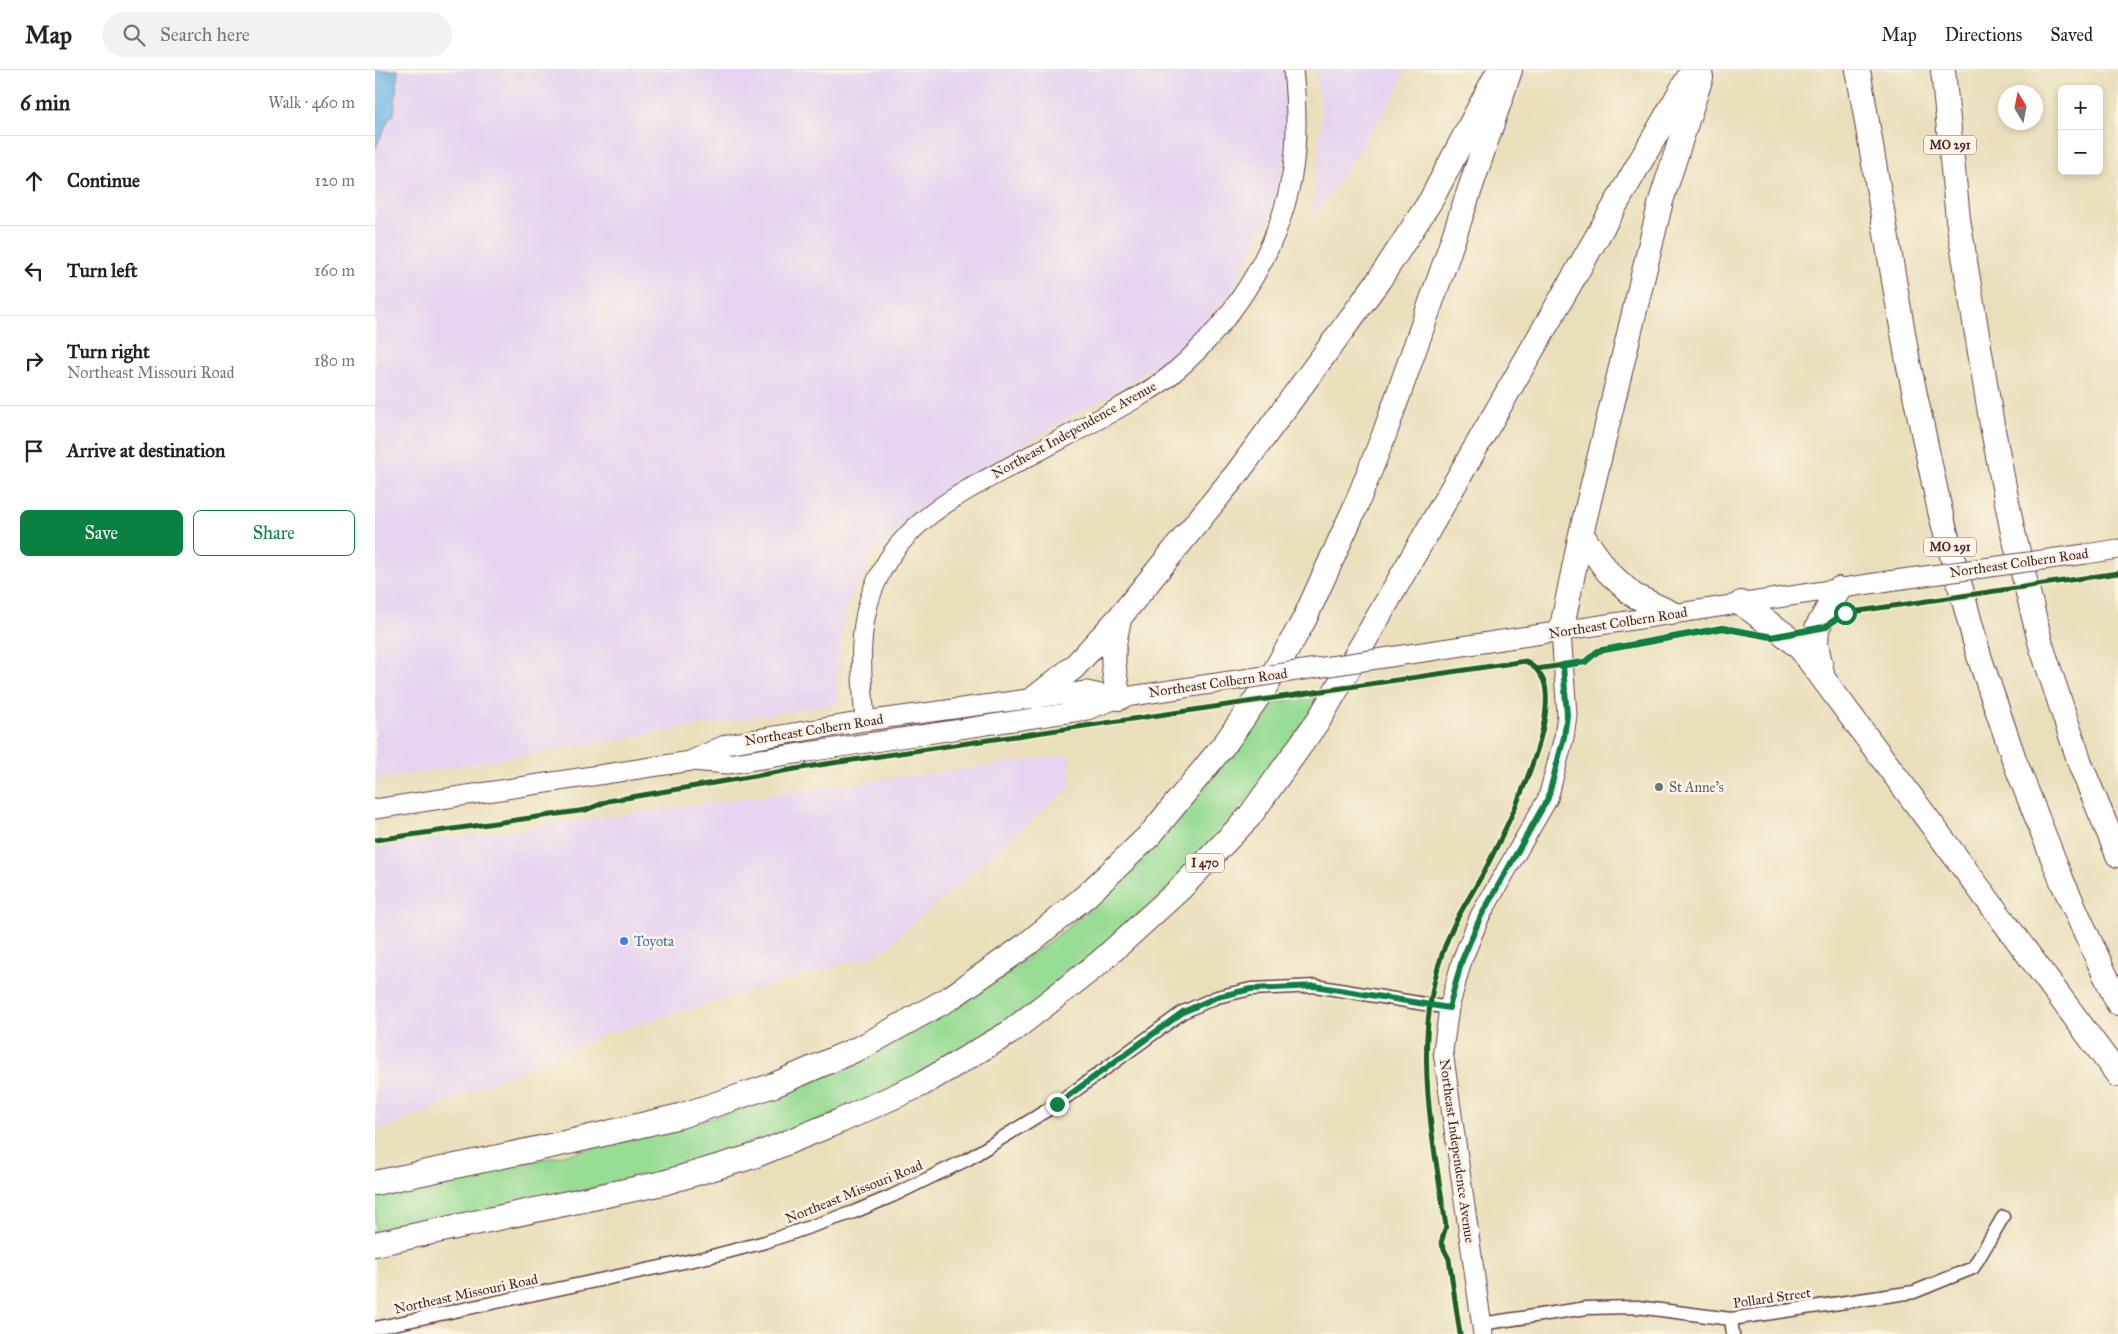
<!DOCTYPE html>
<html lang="en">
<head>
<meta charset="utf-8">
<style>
  :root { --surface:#fff; --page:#f2f2f2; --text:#222; --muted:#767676; --line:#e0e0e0; --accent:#0b8043 }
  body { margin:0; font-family:"IM FELL Great Primer",serif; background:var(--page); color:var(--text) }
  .controls { position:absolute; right:15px; top:15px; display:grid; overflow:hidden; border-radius:8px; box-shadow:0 2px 8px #0003 }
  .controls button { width:45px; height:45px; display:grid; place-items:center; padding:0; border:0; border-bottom:1px solid var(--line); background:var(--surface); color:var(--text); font:25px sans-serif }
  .compass { position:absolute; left:1623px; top:15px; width:45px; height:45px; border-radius:50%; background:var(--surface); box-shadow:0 2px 8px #0003; rotate:350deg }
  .stop { position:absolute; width:15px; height:15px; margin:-11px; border:4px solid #0b8043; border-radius:50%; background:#fff }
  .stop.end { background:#0b8043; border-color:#fff; box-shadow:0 1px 5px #0008 }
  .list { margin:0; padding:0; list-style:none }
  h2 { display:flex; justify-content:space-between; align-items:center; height:65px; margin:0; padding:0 20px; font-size:21px }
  h2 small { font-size:16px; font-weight:400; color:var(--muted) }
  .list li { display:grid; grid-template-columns:32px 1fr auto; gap:15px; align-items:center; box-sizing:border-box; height:90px; padding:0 20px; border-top:1px solid var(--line) }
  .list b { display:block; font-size:19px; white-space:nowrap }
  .list p { margin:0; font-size:16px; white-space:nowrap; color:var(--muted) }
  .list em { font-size:16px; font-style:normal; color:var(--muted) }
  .actions { display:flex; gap:10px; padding:15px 20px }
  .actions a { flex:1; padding:11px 0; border:1px solid var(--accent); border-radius:8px; text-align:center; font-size:18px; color:var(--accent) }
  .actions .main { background:var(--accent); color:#fff }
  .icon { flex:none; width:28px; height:28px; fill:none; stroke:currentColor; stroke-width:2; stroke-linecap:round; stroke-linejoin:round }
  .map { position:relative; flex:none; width:1743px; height:1264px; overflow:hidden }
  header { display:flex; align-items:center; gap:30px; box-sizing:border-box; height:70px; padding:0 25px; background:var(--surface); border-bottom:1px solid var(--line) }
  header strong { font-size:24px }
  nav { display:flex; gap:28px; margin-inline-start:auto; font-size:18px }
  .search { width:350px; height:45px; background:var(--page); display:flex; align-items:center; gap:12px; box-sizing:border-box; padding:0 18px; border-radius:28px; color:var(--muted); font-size:19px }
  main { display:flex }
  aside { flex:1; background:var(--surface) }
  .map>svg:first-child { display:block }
  .built { fill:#e5d3f1 }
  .green { fill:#97dc94; stroke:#707e60 }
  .water { fill:#6fb6e6; stroke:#5c6a88 }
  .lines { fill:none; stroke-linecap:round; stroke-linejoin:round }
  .street-casing { stroke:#623c41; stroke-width:15 }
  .secondary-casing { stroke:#623c41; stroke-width:21 }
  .highway-casing { stroke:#623c41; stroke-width:26 }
  .street { stroke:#fff; stroke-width:12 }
  .secondary { stroke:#fff; stroke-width:19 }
  .highway { stroke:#fff; stroke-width:24 }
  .secondary-bridge-casing { stroke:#623c41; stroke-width:21; stroke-linecap:butt }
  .secondary-bridge { stroke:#fff; stroke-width:19 }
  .cycleway-casing { stroke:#fcf5e5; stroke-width:8 }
  .cycleway { stroke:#1b5e20; stroke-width:5 }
  .route { stroke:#0b8043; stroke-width:6 }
  .worship-dot { fill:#6b7280; stroke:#fcf5e5; stroke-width:2 }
  .shop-dot { fill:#3f7fe0; stroke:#fcf5e5; stroke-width:2 }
  .labels { text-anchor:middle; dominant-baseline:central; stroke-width:5; stroke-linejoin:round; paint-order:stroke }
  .shield { fill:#fcf5e5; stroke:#7f5f63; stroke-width:1 }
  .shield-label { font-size:12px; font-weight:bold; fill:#4a1f2b }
  .street-label { font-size:14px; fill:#4a1f2b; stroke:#fcf5e5 }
  .worship-label { font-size:14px; fill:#5b616d; stroke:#fcf5e5; text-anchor:start }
  .shop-label { font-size:14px; fill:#366cbe; stroke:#fcf5e5; text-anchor:start }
</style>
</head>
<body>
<header>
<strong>Map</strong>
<div class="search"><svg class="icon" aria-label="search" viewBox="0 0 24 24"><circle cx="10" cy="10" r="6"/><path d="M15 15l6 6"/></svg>Search here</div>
<nav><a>Map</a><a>Directions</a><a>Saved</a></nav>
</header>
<main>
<aside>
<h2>6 min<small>Walk · 460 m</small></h2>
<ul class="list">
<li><svg class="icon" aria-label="ahead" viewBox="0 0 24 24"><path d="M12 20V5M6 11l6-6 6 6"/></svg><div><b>Continue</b></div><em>120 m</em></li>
<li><svg class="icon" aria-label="left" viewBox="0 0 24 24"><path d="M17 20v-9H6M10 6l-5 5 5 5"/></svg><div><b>Turn left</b></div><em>160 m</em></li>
<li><svg class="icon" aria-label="right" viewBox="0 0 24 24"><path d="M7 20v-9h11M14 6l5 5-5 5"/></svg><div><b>Turn right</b><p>Northeast Missouri Road</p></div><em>180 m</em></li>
<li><svg class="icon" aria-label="arrive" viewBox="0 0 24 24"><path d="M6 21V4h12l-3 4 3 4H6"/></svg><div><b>Arrive at destination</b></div></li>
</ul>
<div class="actions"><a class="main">Save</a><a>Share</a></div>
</aside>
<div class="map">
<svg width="1743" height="1264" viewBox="0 0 1743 1264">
  <rect width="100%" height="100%" fill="#fcf5e5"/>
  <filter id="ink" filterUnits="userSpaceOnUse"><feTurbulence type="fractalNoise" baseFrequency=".02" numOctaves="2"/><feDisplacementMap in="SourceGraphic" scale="10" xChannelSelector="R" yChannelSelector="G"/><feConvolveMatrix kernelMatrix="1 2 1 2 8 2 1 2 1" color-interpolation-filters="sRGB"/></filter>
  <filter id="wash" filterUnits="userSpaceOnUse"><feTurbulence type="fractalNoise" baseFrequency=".0096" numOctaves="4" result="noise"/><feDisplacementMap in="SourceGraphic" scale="20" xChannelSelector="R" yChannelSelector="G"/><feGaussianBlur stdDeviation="1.12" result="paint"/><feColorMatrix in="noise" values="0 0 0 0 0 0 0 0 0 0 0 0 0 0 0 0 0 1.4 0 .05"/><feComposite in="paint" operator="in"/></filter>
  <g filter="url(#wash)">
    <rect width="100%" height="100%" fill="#eadfbb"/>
    <path class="built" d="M0 0H908L914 34 907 121 853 227 793 290 564 425 500 480 471 538 462 602 463 633 0 710Z
      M940 0H1030L1020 27 937 150 947 44Z
      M694 685 696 716 505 883 230 964 0 1063V778Z"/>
    <path class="green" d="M946 627 892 704 847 759 792 820 669 926 595 977 507 1023 402 1068 288 1103 0 1165V1123C110 1100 222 1082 330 1050 379 1036 428 1018 474 996 510 978 545 957 579 936 641 898 701 856 751 805 776 780 799 753 822 726 847 696 871 666 892 633Z"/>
    <path class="water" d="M0 0H23L19 45 14 49 0 79Z"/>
  </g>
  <g filter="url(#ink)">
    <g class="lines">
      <g class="street-casing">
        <path id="street" d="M1356 1249 1358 1264
          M1106 1254 1212 1238 1262 1237 1356 1249 1539 1222 1598 1198 1628 1147
          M0 1258 337 1186 390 1172 479 1142 517 1126 593 1089 682 1034 808 942 842 927 876 919 940 916 1074 938"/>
      </g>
      <g class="secondary-casing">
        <path id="secondary" d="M1711 484 1743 479
          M1055 581 1520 510
          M490 651C486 602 481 553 503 508 529 452 582 425 634 397 664 381 694 365 724 349 749 335 775 322 797 304 862 249 913 168 920 81 922 54 921 27 918 0
          M317 690 352 674 490 651 712 621 744 628
          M0 739 316 691 353 694 712 640 744 628 822 616
          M1108 1264 1068 981 1074 938 1087 890 1105 846 1173 728 1189 667 1192 645 1186 562"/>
      </g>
      <g class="highway-casing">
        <path id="highway" d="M1483 0 1533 292 1565 441 1604 586 1640 692 1687 811 1743 933
          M1568 0 1583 149 1617 355 1637 458 1666 575 1706 696 1743 785
          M1206 464 1233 502 1258 525 1296 543
          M1366 533 1409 564 1426 579 1743 1005
          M744 550C736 583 737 594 744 628
          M1186 562 1206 464 1286 131 1326 7
          M1447 603 1441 574 1442 558 1464 519
          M661 627 699 597 744 548 863 402 1004 210 1056 130 1121 6
          M0 1113 194 1072 305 1046 399 1015 489 976 575 928 651 875 712 825 776 764 852 671 894 611 929 550 979 440 1009 365 1071 190 1135 0
          M0 1174 288 1113 379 1086 465 1051 547 1014 634 963 724 893 804 820 874 747 945 648 1318 0"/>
      </g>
      <use href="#street" class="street"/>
      <use href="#secondary" class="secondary"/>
      <use href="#highway" class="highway"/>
      <g class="secondary-bridge-casing">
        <path id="secondary-bridge" d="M1520 510 1711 484
          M822 616 1055 581"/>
      </g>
      <use href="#secondary-bridge" class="secondary-bridge"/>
      <g class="cycleway-casing">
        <path id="cycleway" d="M0 770 211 740 233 731 444 695 1151 591 1161 599 1210 592 1223 581 1347 558 1397 567 1450 557 1470 543 1743 503
          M1085 1264 1074 1189 1066 1173 1071 1156C1056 1056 1033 955 1077 859 1087 837 1101 818 1112 796 1133 755 1180 660 1170 615 1169 609 1165 604 1161 599"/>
      </g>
      <use href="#cycleway" class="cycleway"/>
    </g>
  </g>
  <g class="lines" filter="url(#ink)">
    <path class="route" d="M682 1034 808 942 842 927 876 919 940 916 1074 938 1087 890 1106 846 1173 728 1189 667 1192 645 1188 595 1210 592 1223 581 1348 558 1397 567 1450 557 1470 543"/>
  </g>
  <circle class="worship-dot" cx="1284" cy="717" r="5"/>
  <circle class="shop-dot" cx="249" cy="871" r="5"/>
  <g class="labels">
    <g class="shield">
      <rect x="1549" y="65.5" width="52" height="19" rx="4"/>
      <rect x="1549" y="467.5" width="52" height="19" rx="4"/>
      <rect x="811" y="783.5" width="38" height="19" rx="4"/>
    </g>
    <g class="shield-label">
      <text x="1575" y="75">MO 291</text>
      <text x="1575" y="477">MO 291</text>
      <text x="830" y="793">I 470</text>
    </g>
    <g class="street-label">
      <text transform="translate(699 360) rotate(-29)">Northeast Independence Avenue</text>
      <text transform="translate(1644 493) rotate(-8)">Northeast Colbern Road</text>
      <text transform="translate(1243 553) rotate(-9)">Northeast Colbern Road</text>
      <text transform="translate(843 613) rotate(-8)">Northeast Colbern Road</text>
      <text transform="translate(439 660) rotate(-9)">Northeast Colbern Road</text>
      <text transform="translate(1082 1081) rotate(82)">Northeast Independence Avenue</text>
      <text transform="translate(479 1122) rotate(-22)">Northeast Missouri Road</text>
      <text transform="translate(91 1224) rotate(-12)">Northeast Missouri Road</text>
      <text transform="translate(1397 1228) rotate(-8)">Pollard Street</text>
    </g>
    <g class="worship-label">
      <text x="1294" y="717">St Anne's</text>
    </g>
    <g class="shop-label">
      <text x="259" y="871">Toyota</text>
    </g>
  </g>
</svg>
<div class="controls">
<button>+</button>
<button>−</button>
</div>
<svg class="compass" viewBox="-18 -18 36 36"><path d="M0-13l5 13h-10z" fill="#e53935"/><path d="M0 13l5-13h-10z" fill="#767676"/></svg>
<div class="stop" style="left:1470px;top:543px"></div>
<div class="stop end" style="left:682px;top:1034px"></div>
</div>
</main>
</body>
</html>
